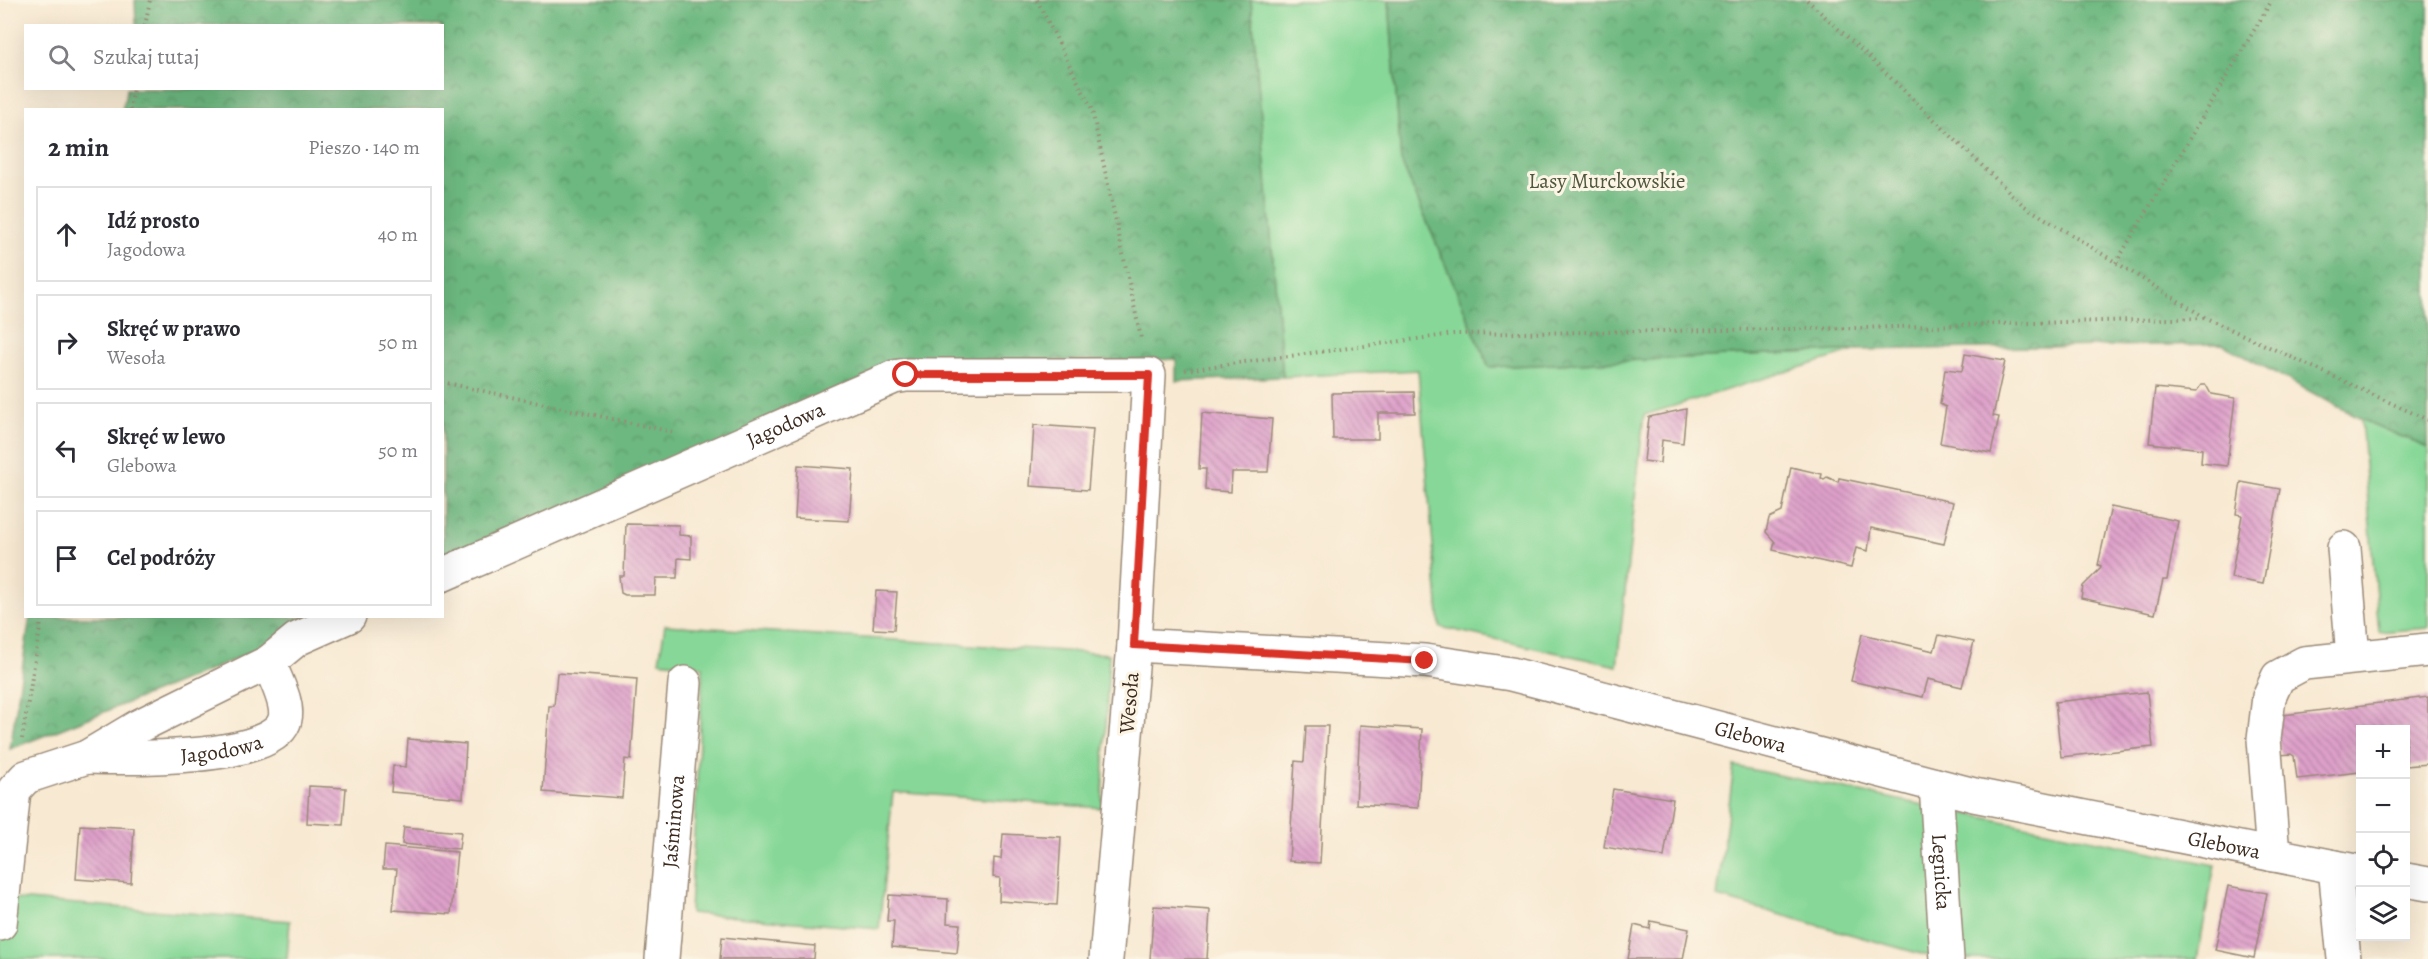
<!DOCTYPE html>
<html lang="pl">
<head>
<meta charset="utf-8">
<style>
  :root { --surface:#fff; --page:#f7f7f7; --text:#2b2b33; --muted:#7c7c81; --line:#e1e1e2 }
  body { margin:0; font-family:Alegreya,serif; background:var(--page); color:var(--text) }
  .controls { position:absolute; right:18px; bottom:18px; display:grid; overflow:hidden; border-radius:0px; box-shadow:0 6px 24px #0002 }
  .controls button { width:54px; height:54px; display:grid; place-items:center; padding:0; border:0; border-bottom:2px solid var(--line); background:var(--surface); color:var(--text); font:30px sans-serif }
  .stop { position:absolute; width:18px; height:18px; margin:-14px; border:4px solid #d93025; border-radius:50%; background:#fff }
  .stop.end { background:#d93025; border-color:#fff; box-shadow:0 2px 6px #0008 }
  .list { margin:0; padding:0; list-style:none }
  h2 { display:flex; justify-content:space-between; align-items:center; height:78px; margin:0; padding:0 24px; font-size:26px }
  h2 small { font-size:20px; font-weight:400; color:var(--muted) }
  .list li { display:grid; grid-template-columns:39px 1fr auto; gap:18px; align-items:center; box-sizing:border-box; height:96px; margin:0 12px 12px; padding:0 12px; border:2px solid var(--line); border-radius:0px }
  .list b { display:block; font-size:22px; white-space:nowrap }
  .list p { margin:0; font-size:20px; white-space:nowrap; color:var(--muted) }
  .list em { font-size:20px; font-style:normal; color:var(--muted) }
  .icon { flex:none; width:33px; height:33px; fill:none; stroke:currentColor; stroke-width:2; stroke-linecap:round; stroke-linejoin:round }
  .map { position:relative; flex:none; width:2428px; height:959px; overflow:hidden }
  .search { position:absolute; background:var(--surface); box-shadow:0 6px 24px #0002; left:24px; top:24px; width:420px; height:66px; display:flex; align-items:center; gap:15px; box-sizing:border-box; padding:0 21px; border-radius:0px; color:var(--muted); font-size:22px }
  .panel { position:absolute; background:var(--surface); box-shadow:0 6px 24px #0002; left:24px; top:108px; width:420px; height:510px; border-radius:0px }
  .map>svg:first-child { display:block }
  .grass { fill:#87d898; stroke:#61815b; stroke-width:1.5 }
  .forest { fill:url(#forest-crowns); stroke:#54714f; stroke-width:1.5 }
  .building { fill:url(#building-back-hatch) }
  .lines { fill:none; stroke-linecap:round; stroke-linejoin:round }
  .minor-casing { stroke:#9a8a78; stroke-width:36 }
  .path { stroke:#9a8a78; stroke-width:4; stroke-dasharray:1.5 4.5; stroke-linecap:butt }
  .minor { stroke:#fff; stroke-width:33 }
  .route { stroke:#d93025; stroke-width:8 }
  .labels { text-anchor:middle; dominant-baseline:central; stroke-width:6; stroke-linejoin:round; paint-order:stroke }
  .park-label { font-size:21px; fill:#4e563c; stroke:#fcf5e5 }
  .street-label { font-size:21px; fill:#3b2a1e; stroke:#fcf5e5 }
</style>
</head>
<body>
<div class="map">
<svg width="2428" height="959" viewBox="0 0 2428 959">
  <defs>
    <pattern id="forest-crowns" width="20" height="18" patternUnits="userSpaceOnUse" patternTransform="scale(1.5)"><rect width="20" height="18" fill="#6db880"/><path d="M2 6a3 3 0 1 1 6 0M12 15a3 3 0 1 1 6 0" fill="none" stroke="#5b9668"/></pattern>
    <pattern id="building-back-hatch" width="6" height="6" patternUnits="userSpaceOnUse" patternTransform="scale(1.5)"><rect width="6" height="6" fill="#dea0ca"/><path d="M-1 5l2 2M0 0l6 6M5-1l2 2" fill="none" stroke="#b583a3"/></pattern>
  </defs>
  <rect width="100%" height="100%" fill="#fcf5e5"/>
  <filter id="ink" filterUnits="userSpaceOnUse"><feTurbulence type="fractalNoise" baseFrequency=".0167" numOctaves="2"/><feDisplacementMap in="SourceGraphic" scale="12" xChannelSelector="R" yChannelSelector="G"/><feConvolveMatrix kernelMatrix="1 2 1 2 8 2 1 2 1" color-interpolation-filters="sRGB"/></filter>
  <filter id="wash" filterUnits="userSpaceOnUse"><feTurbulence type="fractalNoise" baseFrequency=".008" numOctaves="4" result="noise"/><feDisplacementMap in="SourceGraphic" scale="24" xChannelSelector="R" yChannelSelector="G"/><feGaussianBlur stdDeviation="1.35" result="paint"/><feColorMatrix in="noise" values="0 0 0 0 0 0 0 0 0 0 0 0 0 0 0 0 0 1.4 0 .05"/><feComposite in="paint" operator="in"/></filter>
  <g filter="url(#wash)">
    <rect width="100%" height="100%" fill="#f8e9d2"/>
    <path class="grass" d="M1251 0H1389L1401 161 1489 367 1858 350 1644 415 1617 666 1440 627 1418 370 1283 377Z
      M2361 419 2428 448V628L2379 632Z
      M665 625 1109 654 1102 808 893 792 879 929 690 913 703 666 659 661Z
      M1734 766 2215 865 2197 959H1939L1717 897Z
      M3 898 290 921 287 959H0V924Z"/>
    <path class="forest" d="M135 0H1251L1283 377 1176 381V359L1120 361 914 359 443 569 442 110H122L127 89 442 88V26L136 25Z
      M1389 0H2428V448L2361 419 2222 344 1858 350 1489 367 1401 161Z
      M30 617H335L208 671 10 749Z"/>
    <g id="blocks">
      <path class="building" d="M1965 354 2005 361 1993 416 1999 417 1991 453 1940 443 1946 407 1940 404 1945 369 1962 371Z
        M2201 385H2206L2211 394 2235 398 2227 466 2201 463 2202 449 2149 443 2155 388 2196 392Z
        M1414 392 1415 413H1378V439H1333L1332 393Z
        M1686 409 1683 443 1662 440 1660 463 1644 461 1649 417Z
        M1202 413 1272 419 1268 472H1232L1231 492 1205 490 1206 469H1199Z
        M1034 425 1093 429 1088 490 1030 486Z
        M798 465 853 469 849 521 795 518Z
        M1791 467 1822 474 1821 478 1824 479 1827 477 1838 482 1839 478 1953 502 1944 544 1871 528 1868 551 1856 548 1851 568 1773 550 1775 542 1766 532 1769 518 1782 512Z
        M2241 482 2280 489 2263 584 2231 578 2242 515 2236 514Z
        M2111 507 2178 521 2167 580H2163L2155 614 2081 598 2083 586 2100 569 2101 566 2098 565Z
        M626 524 679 525V535L691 536V559L678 558 677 578H656L655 595H625L621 593 619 576H624Z
        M876 591 897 592 894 630 873 629Z
        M1862 634 1934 651 1939 635 1974 642 1962 687 1928 679 1923 697 1851 681Z
        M557 673 637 679 631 760 625 759 622 798 543 792 549 706H554Z
        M2147 692 2153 747 2061 757 2055 702Z
        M2428 697V764L2406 766V729H2361L2360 772 2297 779 2294 756 2291 754 2280 755 2274 716Z
        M1360 725 1422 729 1418 808 1356 804Z
        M1306 726H1328L1320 863 1289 861 1295 761 1304 762Z
        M408 739 466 744 463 798 391 792 393 766 406 767Z
        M309 786 346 788 343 825 307 823Z
        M1613 789 1673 799 1664 857 1604 847Z
        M80 825 134 828 131 883 76 879Z
        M404 827 461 832 459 849 402 844Z
        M1003 834 1061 837 1057 905 999 901 1000 878 993 877 994 858 1001 859Z
        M385 846 457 852 451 914 393 910 397 869H383Z
        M2228 886 2267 893 2254 958 2215 950Z
        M889 895 948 899 947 923 960 924 957 953 892 947 894 921H887Z
        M1154 906 1210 910 1207 959H1150Z
        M1651 921 1689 929 1683 959H1628L1634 925 1650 929Z
        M722 937 815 946 814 959H720Z"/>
    </g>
  </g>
  <g filter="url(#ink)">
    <use href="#blocks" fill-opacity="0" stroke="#9a8a78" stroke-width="1.5"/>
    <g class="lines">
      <g class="minor-casing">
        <g id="minor">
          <path d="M2344 548 2353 657"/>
          <path id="s1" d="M442 575 894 377 906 375H1149L1134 645 1106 959"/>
          <path id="s2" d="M1134 645 1425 661 1511 674 1974 795 2360 872"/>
          <path id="s3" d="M87 757C123 758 276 762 285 719 289 702 274 678 269 662"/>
          <path id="s4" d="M1936 785 1947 959"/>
          <path d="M2273 855 2264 739 2269 697 2278 677 2304 663 2428 650"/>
          <path d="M2335 867 2344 959"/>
          <path d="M2406 880 2428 884"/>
          <path d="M0 924 14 790 26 777 87 757 139 726 269 662 297 639 349 616"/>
          <path id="s5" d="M662 959 685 683"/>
        </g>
      </g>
      <path class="path" d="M1037 0 1092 110 1141 338
        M1807 0 1870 58 2023 205 2206 318 2428 420
        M145 26 150 0
        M130 110 133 88
        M2116 263 2272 0
        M1185 370 1454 334 1859 328 2206 318
        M442 382 673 432
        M22 739 42 616"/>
      <use href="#minor" class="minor"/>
    </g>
  </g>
  <g class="lines" filter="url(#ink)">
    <path class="route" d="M906 375H1149L1134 645 1425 661"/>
  </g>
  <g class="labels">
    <g class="park-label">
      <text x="1607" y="181">Lasy Murckowskie</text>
    </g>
    <g class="street-label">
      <text stroke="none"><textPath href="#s1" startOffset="375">Jagodowa</textPath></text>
      <text transform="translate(1129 703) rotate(-85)">Wesoła</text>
      <text stroke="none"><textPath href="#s2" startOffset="626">Glebowa</textPath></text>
      <text stroke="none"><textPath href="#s3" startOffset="135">Jagodowa</textPath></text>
      <text stroke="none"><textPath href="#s5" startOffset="138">Jaśminowa</textPath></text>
      <text stroke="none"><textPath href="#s2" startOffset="1112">Glebowa</textPath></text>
      <text stroke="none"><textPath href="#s4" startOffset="87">Legnicka</textPath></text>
    </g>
  </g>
</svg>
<div class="controls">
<button>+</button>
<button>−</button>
<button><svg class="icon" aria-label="locate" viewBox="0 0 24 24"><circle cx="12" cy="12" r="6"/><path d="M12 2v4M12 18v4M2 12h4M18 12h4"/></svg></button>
<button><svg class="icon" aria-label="layers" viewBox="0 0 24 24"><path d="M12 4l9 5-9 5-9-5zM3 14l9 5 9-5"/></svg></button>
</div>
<div class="stop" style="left:906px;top:375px"></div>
<div class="stop end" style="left:1425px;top:661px"></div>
<div class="search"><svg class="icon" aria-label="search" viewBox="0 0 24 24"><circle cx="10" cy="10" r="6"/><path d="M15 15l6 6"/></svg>Szukaj tutaj</div>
<section class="panel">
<h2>2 min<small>Pieszo · 140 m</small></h2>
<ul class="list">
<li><svg class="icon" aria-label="ahead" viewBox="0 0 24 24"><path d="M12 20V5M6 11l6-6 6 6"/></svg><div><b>Idź prosto</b><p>Jagodowa</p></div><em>40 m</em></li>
<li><svg class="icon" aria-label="right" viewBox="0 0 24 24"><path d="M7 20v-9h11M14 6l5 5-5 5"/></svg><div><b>Skręć w prawo</b><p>Wesoła</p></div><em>50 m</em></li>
<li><svg class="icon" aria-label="left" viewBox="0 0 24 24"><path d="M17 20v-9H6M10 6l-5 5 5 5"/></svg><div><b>Skręć w lewo</b><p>Glebowa</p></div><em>50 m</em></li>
<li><svg class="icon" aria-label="arrive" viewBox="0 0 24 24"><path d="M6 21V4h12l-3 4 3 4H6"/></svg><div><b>Cel podróży</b></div></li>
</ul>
</section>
</div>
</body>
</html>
